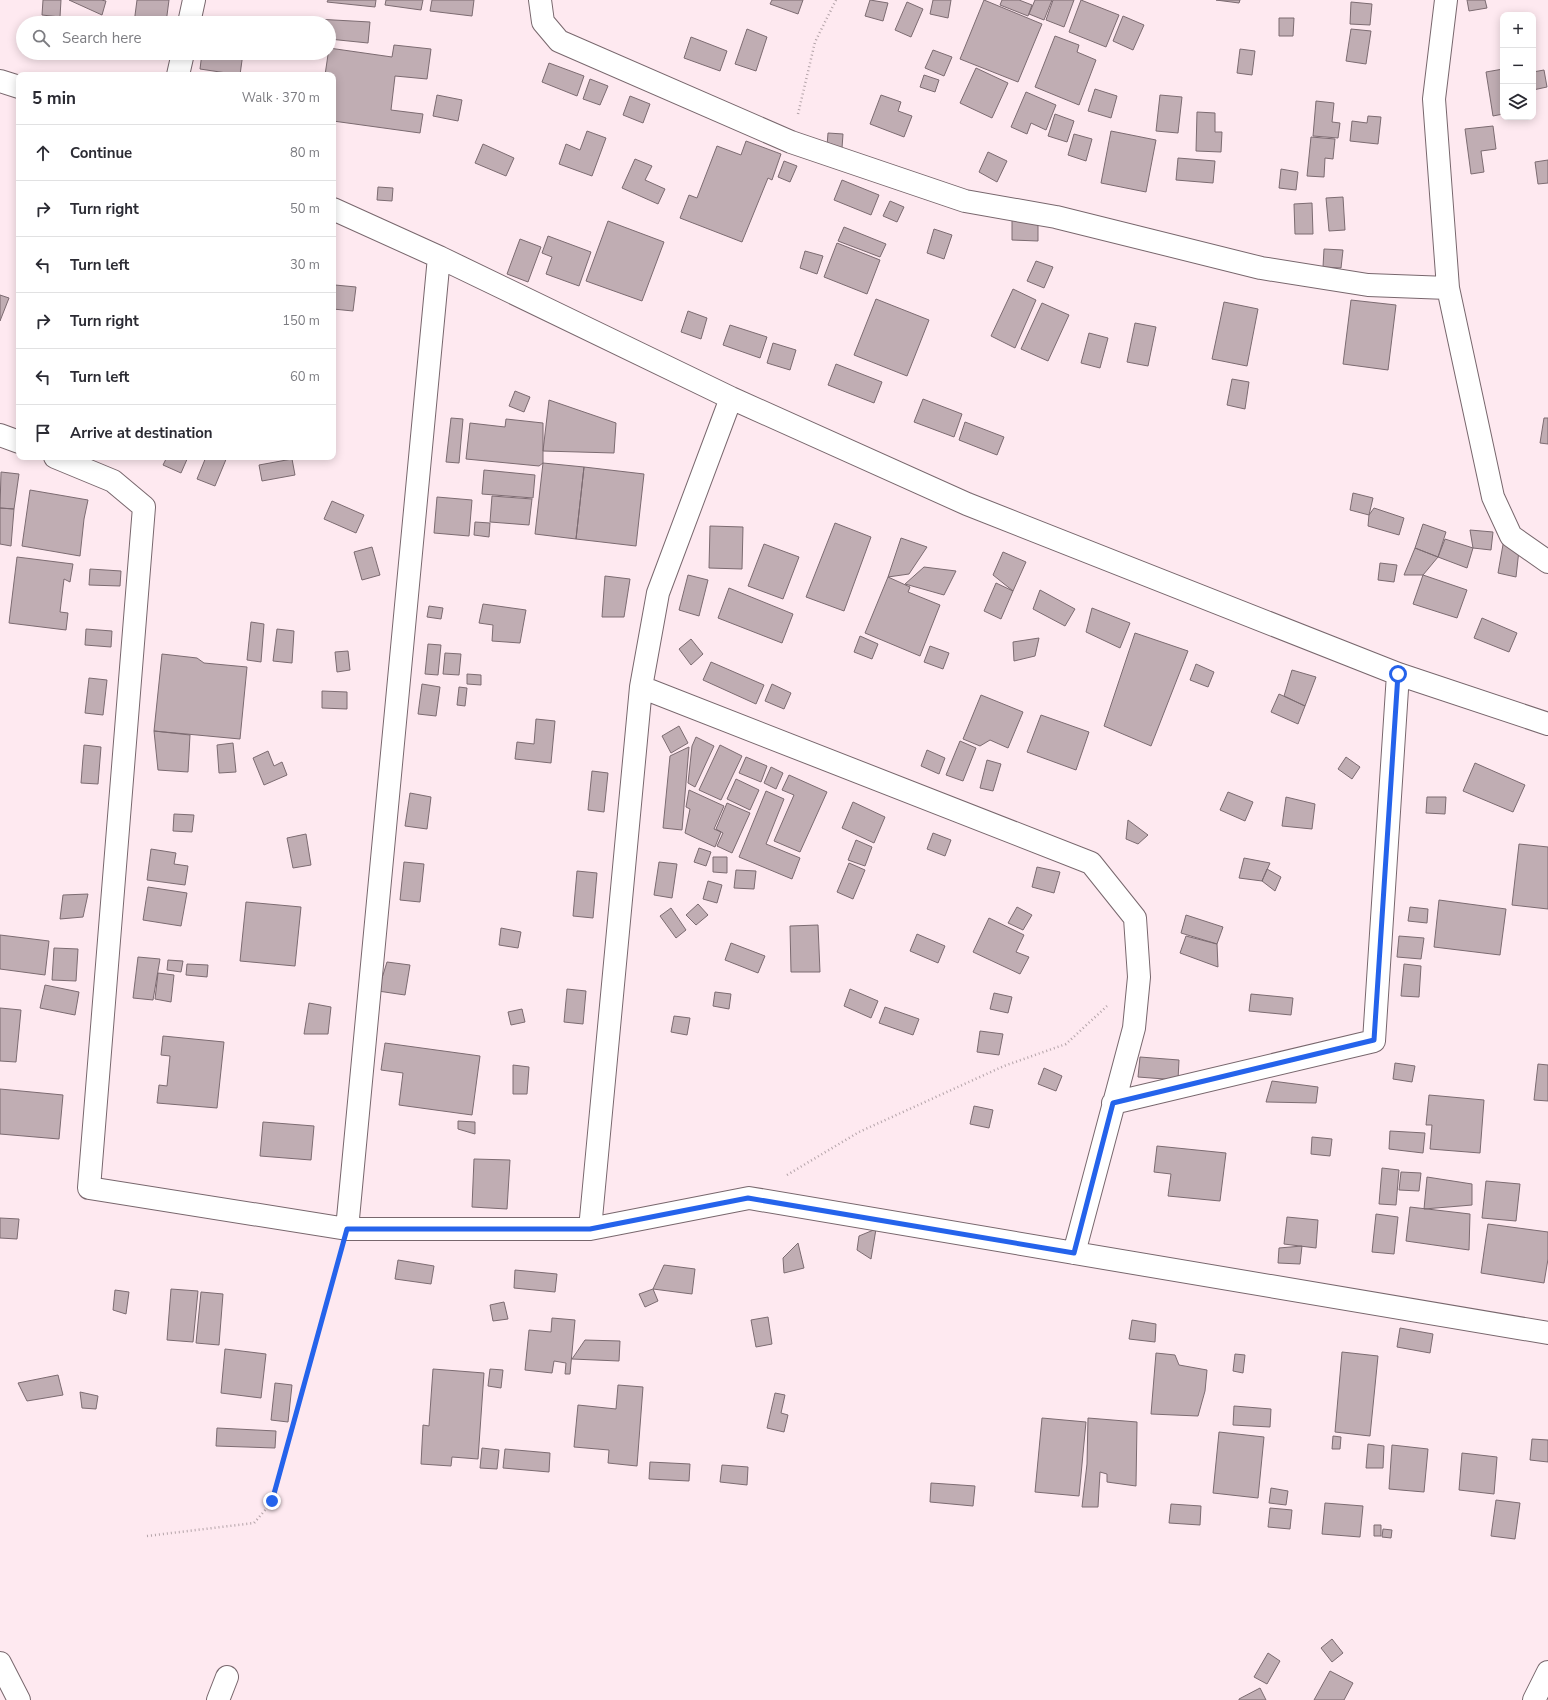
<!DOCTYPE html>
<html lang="en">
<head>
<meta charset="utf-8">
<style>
  :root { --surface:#fff; --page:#f7f7f7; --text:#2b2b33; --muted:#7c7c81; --line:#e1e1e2 }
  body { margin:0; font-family:"Nunito Sans",sans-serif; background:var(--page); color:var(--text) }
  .controls { position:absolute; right:12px; top:12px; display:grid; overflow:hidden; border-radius:8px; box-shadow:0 2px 10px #0003 }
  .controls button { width:36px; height:36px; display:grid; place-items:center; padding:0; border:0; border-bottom:1px solid var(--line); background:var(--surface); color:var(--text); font:20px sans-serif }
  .stop { position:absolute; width:12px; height:12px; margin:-9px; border:3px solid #2563eb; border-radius:50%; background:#fff }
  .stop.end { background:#2563eb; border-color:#fff; box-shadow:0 1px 4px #0008 }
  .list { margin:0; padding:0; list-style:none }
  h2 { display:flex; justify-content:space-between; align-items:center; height:52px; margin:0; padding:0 16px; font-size:17px }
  h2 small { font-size:13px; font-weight:400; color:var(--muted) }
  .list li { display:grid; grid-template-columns:26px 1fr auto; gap:12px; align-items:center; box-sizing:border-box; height:56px; padding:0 16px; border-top:1px solid var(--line) }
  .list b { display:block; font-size:15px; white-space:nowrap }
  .list em { font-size:13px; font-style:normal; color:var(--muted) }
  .icon { flex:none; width:22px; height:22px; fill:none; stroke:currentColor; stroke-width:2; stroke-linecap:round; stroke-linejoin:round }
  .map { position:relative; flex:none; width:1548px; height:1700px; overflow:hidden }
  .search { position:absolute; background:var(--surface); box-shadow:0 2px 10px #0003; left:16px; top:16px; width:320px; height:44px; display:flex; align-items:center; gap:10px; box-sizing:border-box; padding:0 14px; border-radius:22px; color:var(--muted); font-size:15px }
  .panel { position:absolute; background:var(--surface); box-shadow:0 2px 10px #0003; left:16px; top:72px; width:320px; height:388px; border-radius:8px }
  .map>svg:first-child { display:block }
  .building { fill:#c0adb3; stroke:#7c6b71 }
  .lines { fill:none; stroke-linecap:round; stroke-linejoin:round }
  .street-casing { stroke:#78676d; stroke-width:24 }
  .path { stroke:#b3a3a8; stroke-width:2.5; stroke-dasharray:1 3; stroke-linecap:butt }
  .street { stroke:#fff; stroke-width:22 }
  .route { stroke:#2563eb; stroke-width:5 }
</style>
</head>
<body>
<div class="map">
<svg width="1548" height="1700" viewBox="0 0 1548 1700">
  <rect width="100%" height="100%" fill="#fee9f0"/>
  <path class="building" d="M43 0H61L60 17 42 15Z
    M69 0H101L106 1 102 15Z
    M137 0H169L166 23H134Z
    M328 0H376L375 7 327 2Z
    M386 0H423L421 10 385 5Z
    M432 0H474L472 16 430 11Z
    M772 0H803L798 14 770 4Z
    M870 0 888 3 883 21 865 16Z
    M933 0H951L948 18 930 14Z
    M984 0 1042 24 1018 82 960 59Z
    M1002 0H1019L1032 5 1028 16 1000 5Z
    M1035 0H1052L1044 20 1029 14Z
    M1053 0H1074L1064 27 1046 20Z
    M1081 0 1119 15 1106 47 1069 32Z
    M1216 0H1240L1239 3Z
    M1467 0H1485L1487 8 1469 11Z
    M907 2 923 9 911 37 895 30Z
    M1351 2 1372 4 1370 25 1350 24Z
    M1123 16 1144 25 1133 50 1113 41Z
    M281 17 309 19 308 23H280Z
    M1279 18H1294L1293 36H1279Z
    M316 19 370 22 368 43 329 39V23H316Z
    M747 29 767 37 756 71 735 64Z
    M1351 29 1371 31 1366 64 1346 61Z
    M1055 36 1079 45 1077 52 1096 60 1079 105 1035 87Z
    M691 37 727 51 720 71 684 58Z
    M394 45 431 49 427 79 395 76 391 110 423 114 420 133 333 121V75H325L329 48 392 57Z
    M1240 49 1255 51 1252 75 1237 73Z
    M933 50 952 57 944 76 925 68Z
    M202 53H243L240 75 200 69Z
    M549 63 584 76 577 96 542 82Z
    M976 68 1008 83 992 118 960 103Z
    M1503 69V114L1493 116 1486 72Z
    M1544 70 1547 87 1533 90V72Z
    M924 75 939 80 935 92 920 87Z
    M590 79 608 86 600 105 583 99Z
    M1095 89 1117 96 1111 118 1088 111Z
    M1026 92 1056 105 1046 130 1031 123 1027 134 1011 127Z
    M437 95 462 100 458 121 433 116Z
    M881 95 901 102 898 111 912 116 904 137 870 124Z
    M1160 95 1182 97 1178 133 1156 131Z
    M630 96 650 104 643 123 623 115Z
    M1316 101 1334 103 1332 122 1340 123 1338 138 1313 136Z
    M1197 112 1215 113V132H1222L1221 152 1196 151Z
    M1055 114 1074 121 1067 142 1048 136Z
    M1368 116 1381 117 1378 144 1350 141 1352 121 1367 123Z
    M1493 126 1496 149 1481 151 1484 172 1471 174 1465 129Z
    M587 131 606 138 592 176 559 164 566 144 580 150Z
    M1111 131 1156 140 1146 192 1101 183Z
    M828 133 843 134 842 148 827 146Z
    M1074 134 1092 139 1086 161 1068 155Z
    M1311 137 1335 139 1333 159 1325 158 1324 177 1307 176Z
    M746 141 781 154 772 180 768 178 742 242 680 218 689 195 697 198 717 146 741 155Z
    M483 144 514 158 506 176 475 163Z
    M988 152 1007 161 997 182 979 172Z
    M1178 158 1215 161 1213 183 1176 180Z
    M635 159 652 166 645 180 665 189 658 204 622 188Z
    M1548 160V183L1538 184 1535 162Z
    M784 161 797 166 790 182 778 177Z
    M1281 169 1298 172 1296 190 1279 188Z
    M842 180 879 195 871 215 834 200Z
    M378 187 393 188 392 201 377 200Z
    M1343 197 1345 230 1329 231 1326 198Z
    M890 201 904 207 897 222 883 216Z
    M1312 203 1313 234H1295L1294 204Z
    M1012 219 1038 220V241L1012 240Z
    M608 221 664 242 642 301 586 281Z
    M844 227 886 244 880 257 838 241Z
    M934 229 952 235 944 259 927 253Z
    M548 236 591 252 579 286 546 274 552 257 542 253Z
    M520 239 541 247 528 282 507 274Z
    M837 243 880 260 867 294 824 277Z
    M1324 249 1343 250 1341 268 1323 267Z
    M805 251 823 256 817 274 800 268Z
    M1036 261 1053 267 1044 288 1027 281Z
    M335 285 356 287 353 311 333 309Z
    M1013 289 1036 300 1015 348 991 336Z
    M0 295 9 298 0 321Z
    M876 299 929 320 907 376 854 355Z
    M1351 300 1396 305 1388 370 1343 364Z
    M1224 302 1258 309 1247 366 1212 359Z
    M1042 303 1069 315 1048 361 1021 349Z
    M688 311 707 318 701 339 681 332Z
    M1135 323 1156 327 1148 366 1127 362Z
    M730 325 767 337 760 358 723 345Z
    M1089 333 1108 338 1100 368 1081 363Z
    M773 343 796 350 790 370 767 363Z
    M836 364 882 382 874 403 828 385Z
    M1232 379 1249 382 1245 409 1227 405Z
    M515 391 530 397 524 412 509 406Z
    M923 399 962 414 954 437 914 422Z
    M549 400 616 423 614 453 543 451Z
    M451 418 463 419 459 463 446 462Z
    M1544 418H1548V444L1540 443Z
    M506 419 543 423V463L539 466 466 459 470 423 505 427Z
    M965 422 1004 437 997 455 959 440Z
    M167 457H188L181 473 163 465Z
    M206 457H227L215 486 197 479Z
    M292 459 295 475 262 481 259 465Z
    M543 463 584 467 576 539 535 534Z
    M584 467 644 474 636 546 576 539Z
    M484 470 535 475 533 498 482 494Z
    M1 472 19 474 14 509 0 508Z
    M30 490 88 500 84 519 80 556 22 546Z
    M1353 493 1373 498 1369 515 1350 510Z
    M492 496 532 499 529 525 490 522Z
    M437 497 472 500 469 536 434 533Z
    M332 501 364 515 356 533 324 519Z
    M0 508 14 509 11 546 0 544Z
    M1374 508 1404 518 1399 535 1368 526 1369 515Z
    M475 522 490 523 489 537 474 535Z
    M835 523 871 537 844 611 806 597Z
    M1423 524 1446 532 1438 557 1415 548Z
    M710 526 743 527 742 569 709 568Z
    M1470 530 1493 532 1491 550 1473 548Z
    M901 538 927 547 909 574 888 577Z
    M1445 539 1473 548 1467 568 1438 557Z
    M1504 539 1519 550 1516 577 1498 573Z
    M764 544 799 557 783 599 748 586Z
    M372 547 380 575 362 580 354 552Z
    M1415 548 1438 557 1423 575H1404Z
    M1003 552 1026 562 1013 591 993 575Z
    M17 557 73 564 70 582 64 579 60 612 68 613 66 630 9 623Z
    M1380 563 1397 565 1394 582 1378 580Z
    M924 567 956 571 944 595 905 584Z
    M90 569 121 571 120 586 89 585Z
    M688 575 708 580 699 616 679 610Z
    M1423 575 1467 590 1457 618 1413 604Z
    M605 576 630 579 624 617H602Z
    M888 577 910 587 908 592 940 605 920 656 865 633Z
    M996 583 1013 591 1001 619 984 611Z
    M729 588 793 614 782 643 718 618Z
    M1040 590 1075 609 1065 626 1033 609Z
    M483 604 526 610 520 643 492 641 493 625 479 623Z
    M429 606 443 608 441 619 427 617Z
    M1092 608 1130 623 1120 648 1086 632Z
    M1482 618 1517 633 1509 652 1474 638Z
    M251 622 264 624 261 662 247 660Z
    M86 629 112 631 111 647 85 645Z
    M277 629 294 631 292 663 273 661Z
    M1135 633 1188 651 1151 746 1104 726Z
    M860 636 878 644 872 659 854 652Z
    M1039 638 1035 656 1014 661 1013 642Z
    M691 639 703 654 691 665 679 649Z
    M428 644 441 645 438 675 425 674Z
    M930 646 949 653 943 669 924 662Z
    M348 651 350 670 337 672 335 652Z
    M445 653 461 654 459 675 443 674Z
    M162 654 197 658 204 663 247 667 240 739 154 731Z
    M711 662 764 685 756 704 703 680Z
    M1196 664 1214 672 1208 687 1190 680Z
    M1292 670 1316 677 1305 706 1284 696Z
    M467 674 481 675V685L467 684Z
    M89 678 107 680 103 715 85 713Z
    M422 684 440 687 436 716 418 714Z
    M772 684 791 693 784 709 765 701Z
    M459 687 467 688 465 706 457 705Z
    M322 691 347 692V709L322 708Z
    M1279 694 1305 706 1298 724 1271 712Z
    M981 695 1023 712 1008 748 990 740 980 746 963 739Z
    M1041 715 1089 732 1076 770 1027 752Z
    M536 719 555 721 551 763 515 759 517 742 534 744Z
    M679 726 688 743 671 753 662 736Z
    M154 731 190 735 188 772 158 770Z
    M696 737 714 746 695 787 688 783 692 746Z
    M960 741 976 748 963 781 946 775Z
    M233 743 236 772 219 773 217 745Z
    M84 745 101 747 98 784 81 783Z
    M720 745 742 756 721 800 699 790Z
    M689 747 682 830 663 828 670 756Z
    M927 750 945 758 939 774 921 766Z
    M268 751 274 766 282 762 287 775 264 785 253 758Z
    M746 757 767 766 761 782 739 773Z
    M1346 757 1360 767 1352 779 1338 769Z
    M987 760 1001 764 993 791 980 788Z
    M1475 763 1525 785 1513 812 1463 791Z
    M771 767 783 773 776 789 764 783Z
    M592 771 608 773 604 812 588 810Z
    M789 775 827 792 800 852 774 841 794 795 782 790Z
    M736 779 759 790 750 810 727 799Z
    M689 790 724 806 714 829 721 832 715 847 685 833 690 809 686 807Z
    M766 791 784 799 766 844 800 858 792 879 739 857Z
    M1228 792 1253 802 1245 821 1220 810Z
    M410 793 431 797 427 829 405 826Z
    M1286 797 1315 804 1312 829 1282 826Z
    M1427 797H1446L1445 814 1426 813Z
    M853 802 885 817 874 843 842 828Z
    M727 803 750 813 732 853 717 846 723 833 716 829Z
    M174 814 194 815 192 832 173 831Z
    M1128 820 1148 835 1138 844 1126 839Z
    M933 833 951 840 945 856 927 849Z
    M306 834 311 865 293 868 287 838Z
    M856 840 872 847 865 866 848 860Z
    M1519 844 1548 847V909L1512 905Z
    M699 848 711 852 706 866 694 862Z
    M151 849 176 853 174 864 188 866 185 885 147 880Z
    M713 857H727V873L713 872Z
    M1244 858 1270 863 1262 881 1239 878Z
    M404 862 424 864 420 902 400 900Z
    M659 862 677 864 672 898 654 895Z
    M849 863 865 870 853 899 837 892Z
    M1037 867 1060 872 1054 893 1032 887Z
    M1267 869 1281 877 1275 891 1262 881Z
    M736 870 756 871 754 889 734 888Z
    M577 871 597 873 593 918 573 916Z
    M708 881 722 885 717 903 703 899Z
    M148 887 187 893 181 926 143 920Z
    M88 894 83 917 60 919 63 895Z
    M1439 900 1506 909 1500 955 1434 947Z
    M246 902 301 907 295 966 240 961Z
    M698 904 708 915 696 925 686 915Z
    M1017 907 1032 915 1023 930 1008 923Z
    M1410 907 1428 909 1427 923 1408 921Z
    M671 908 686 930 676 938 660 916Z
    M1186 915 1223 927 1217 944 1181 933Z
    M989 918 1024 935 1016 952 1029 957 1020 974 973 952Z
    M818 925 820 972H791L790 926Z
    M501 928 521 932 518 948 499 945Z
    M917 934 945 946 938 963 910 951Z
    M0 935 49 941 45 975 0 969Z
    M1186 936 1217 944 1218 967 1180 953Z
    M1399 936 1424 938 1421 959 1397 957Z
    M731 943 765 956 758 973 725 960Z
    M54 948 78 949 76 981 52 980Z
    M138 957 160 959 153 1000 133 998Z
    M168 960 183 961 181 972 167 970Z
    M387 962 410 965 405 995 378 991Z
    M187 964 208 965 207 977 186 975Z
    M1404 964 1421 966 1419 997 1401 996Z
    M158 973 174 975 171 1002 155 999Z
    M45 985 79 992 75 1015 40 1008Z
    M567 989 586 991 583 1024 564 1022Z
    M850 989 878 1001 871 1018 844 1006Z
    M715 992 731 994 729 1009 713 1006Z
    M994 993 1012 997 1008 1013 990 1009Z
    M1251 994 1293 998 1291 1015 1249 1011Z
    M309 1003 331 1007 328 1034H304Z
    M885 1007 919 1019 913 1035 879 1023Z
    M0 1008 21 1010 16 1062 0 1061Z
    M522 1009 525 1022 511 1025 508 1012Z
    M674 1016 690 1018 687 1035 671 1032Z
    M980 1031 1003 1034 999 1055 977 1052Z
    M163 1036 224 1042 217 1108 157 1103 159 1085 167 1086 170 1056 161 1055Z
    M385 1043 480 1056 472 1115 399 1105 403 1073 381 1070Z
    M1140 1057 1179 1060 1178 1080 1138 1077Z
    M1395 1063 1415 1066 1412 1082 1393 1079Z
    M1538 1064 1548 1065V1101L1534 1100Z
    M513 1065 529 1067 527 1094H513Z
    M1044 1068 1062 1076 1056 1091 1038 1084Z
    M1272 1081 1318 1087 1316 1103 1266 1102Z
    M0 1089 63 1095 59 1139 0 1134Z
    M1429 1095 1484 1100 1480 1153 1430 1149 1432 1125H1426Z
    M974 1106 993 1110 989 1128 970 1124Z
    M458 1121 475 1122V1134L458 1129Z
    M263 1122 314 1126 311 1160 260 1156Z
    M1390 1131 1425 1133 1423 1153 1389 1149Z
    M1312 1137 1332 1139 1330 1156 1311 1154Z
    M1157 1146 1226 1153 1220 1201 1168 1196 1171 1174 1154 1172Z
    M474 1159 510 1160 507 1209 472 1207Z
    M1382 1168 1399 1170 1396 1205 1379 1204Z
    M1401 1172 1421 1173 1419 1191 1399 1190Z
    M1427 1177 1472 1184V1205L1424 1209Z
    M1486 1181 1520 1184 1516 1221 1482 1218Z
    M1410 1207 1470 1214 1469 1250 1406 1241Z
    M1376 1214 1398 1217 1394 1254 1372 1252Z
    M1287 1217 1318 1220 1316 1248 1284 1244Z
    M0 1218 19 1219 17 1239 0 1238Z
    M1488 1224 1548 1232V1259L1544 1283 1481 1273Z
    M876 1229 871 1259 857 1250 859 1236Z
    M798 1243 804 1268 784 1273 783 1258Z
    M1302 1246 1300 1264 1278 1263 1279 1248Z
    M398 1260 434 1266 431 1284 395 1279Z
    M664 1265 695 1269 692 1294 653 1289Z
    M515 1270 557 1274 555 1292 514 1288Z
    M171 1289 198 1291 193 1342 167 1340Z
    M653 1289 658 1301 645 1307 639 1294Z
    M115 1290 129 1292 126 1314 113 1310Z
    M201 1292 223 1294 219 1345 196 1343Z
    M504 1302 508 1319 493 1321 490 1305Z
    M768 1317 772 1344 756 1347 751 1320Z
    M552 1318 575 1320 570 1374H565L566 1363 554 1361 552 1373 525 1370 529 1330 551 1332Z
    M1132 1320 1156 1324 1155 1342 1129 1339Z
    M1400 1328 1433 1334 1430 1353 1397 1347Z
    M585 1340 620 1341 619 1361 572 1359Z
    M225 1349 266 1354 261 1398 221 1393Z
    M1342 1352 1378 1356 1370 1436 1335 1432Z
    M1156 1353 1175 1355 1179 1365 1207 1370 1205 1391 1198 1416 1151 1414Z
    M1235 1354 1245 1355 1243 1373 1233 1371Z
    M433 1369 484 1373 478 1459 452 1457 451 1466 421 1464 423 1425 429 1426Z
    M490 1369 503 1370 501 1388 488 1386Z
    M58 1375 63 1395 27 1401 18 1383Z
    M275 1383 292 1385 288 1422 271 1420Z
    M618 1385 643 1387 637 1466 608 1463 609 1450 574 1447 578 1405 616 1409Z
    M80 1392 98 1396 96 1409 82 1408Z
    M775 1393 785 1395 781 1413 788 1415 784 1432 767 1428Z
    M1234 1406 1271 1409 1270 1427 1233 1425Z
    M1042 1418 1086 1422 1079 1496 1035 1492Z
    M1088 1418 1137 1422 1136 1486 1107 1482V1474L1100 1472 1098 1507H1082L1087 1464Z
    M217 1428 276 1431 275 1448 216 1446Z
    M1219 1432 1264 1437 1258 1498 1213 1493Z
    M1333 1436 1341 1437 1340 1449H1332Z
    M1532 1439 1548 1440V1462L1530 1460Z
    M1368 1444 1384 1446 1383 1468H1366Z
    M1392 1445 1428 1449 1424 1492 1389 1489Z
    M482 1448 499 1450 497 1469 480 1468Z
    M505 1449 550 1453 549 1472 503 1468Z
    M1462 1453 1497 1457 1494 1494 1459 1490Z
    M650 1462 690 1464 689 1481 649 1479Z
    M722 1465 748 1467 747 1485 720 1482Z
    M931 1483 975 1486 973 1506 930 1502Z
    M1271 1488 1288 1491 1286 1505 1269 1503Z
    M1496 1500 1520 1503 1515 1539 1491 1536Z
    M1325 1503 1363 1506 1360 1537 1322 1534Z
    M1171 1504 1201 1506 1200 1525 1169 1523Z
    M1270 1508 1292 1510 1290 1529 1268 1527Z
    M1374 1525H1381V1536H1374Z
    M1383 1529 1392 1530 1391 1538 1382 1537Z
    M1332 1639 1343 1653 1332 1662 1321 1648Z
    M1268 1653 1280 1661 1267 1684 1254 1677Z
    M1330 1671 1353 1683 1344 1700H1314Z
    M1260 1688 1266 1700H1239V1699Z"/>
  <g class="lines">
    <g class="street-casing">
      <path id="street" d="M540 0 543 22 559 41 791 142 965 201 1056 217 1261 268 1368 285 1448 288
        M1446 0 1434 99 1448 288 1493 497 1511 536 1548 562
        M189 23 194 0
        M178 75 183 53
        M0 81 19 87
        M333 209 439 257 731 398 967 504 1398 674 1548 724
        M0 435 19 442
        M55 457 113 481 144 507 89 1188 347 1229H590L749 1198 1548 1333
        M641 687 1091 863 1135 918 1139 977 1134 1028 1074 1253
        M1113 1103 1374 1041 1398 674
        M347 1229 439 257
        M590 1229 641 687 658 593 731 398
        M0 1663 19 1700
        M218 1700 227 1677
        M1534 1700 1548 1672"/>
    </g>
    <path class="path" d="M798 114 815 42 836 0
      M787 1175 859 1132 1004 1066 1066 1044 1107 1006
      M147 1536 254 1523 273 1501 340 1256"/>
    <use href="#street" class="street"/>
  </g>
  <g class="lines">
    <path class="route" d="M272 1501 347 1229H590L748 1198 1074 1253 1113 1103 1374 1040 1398 674"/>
  </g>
</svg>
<div class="controls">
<button>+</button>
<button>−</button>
<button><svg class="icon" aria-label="layers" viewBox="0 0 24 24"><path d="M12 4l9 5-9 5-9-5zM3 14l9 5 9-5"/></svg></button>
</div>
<div class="stop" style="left:1398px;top:674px"></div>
<div class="stop end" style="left:272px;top:1501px"></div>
<div class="search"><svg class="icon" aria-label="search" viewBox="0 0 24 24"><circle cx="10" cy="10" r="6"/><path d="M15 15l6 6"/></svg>Search here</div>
<section class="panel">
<h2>5 min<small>Walk · 370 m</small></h2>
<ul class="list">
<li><svg class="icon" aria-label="ahead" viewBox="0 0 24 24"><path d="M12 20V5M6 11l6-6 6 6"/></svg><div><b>Continue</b></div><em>80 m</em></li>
<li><svg class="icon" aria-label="right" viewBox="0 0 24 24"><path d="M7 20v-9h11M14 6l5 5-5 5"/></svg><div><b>Turn right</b></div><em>50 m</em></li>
<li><svg class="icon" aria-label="left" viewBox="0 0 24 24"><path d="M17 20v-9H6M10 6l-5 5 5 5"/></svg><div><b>Turn left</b></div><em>30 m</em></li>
<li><svg class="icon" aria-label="right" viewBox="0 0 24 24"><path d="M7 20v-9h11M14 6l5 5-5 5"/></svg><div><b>Turn right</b></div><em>150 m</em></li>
<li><svg class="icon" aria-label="left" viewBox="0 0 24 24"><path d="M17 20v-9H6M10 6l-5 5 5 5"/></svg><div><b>Turn left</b></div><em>60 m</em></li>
<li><svg class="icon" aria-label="arrive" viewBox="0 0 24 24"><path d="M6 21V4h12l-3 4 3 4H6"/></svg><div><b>Arrive at destination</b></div></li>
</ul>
</section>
</div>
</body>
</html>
